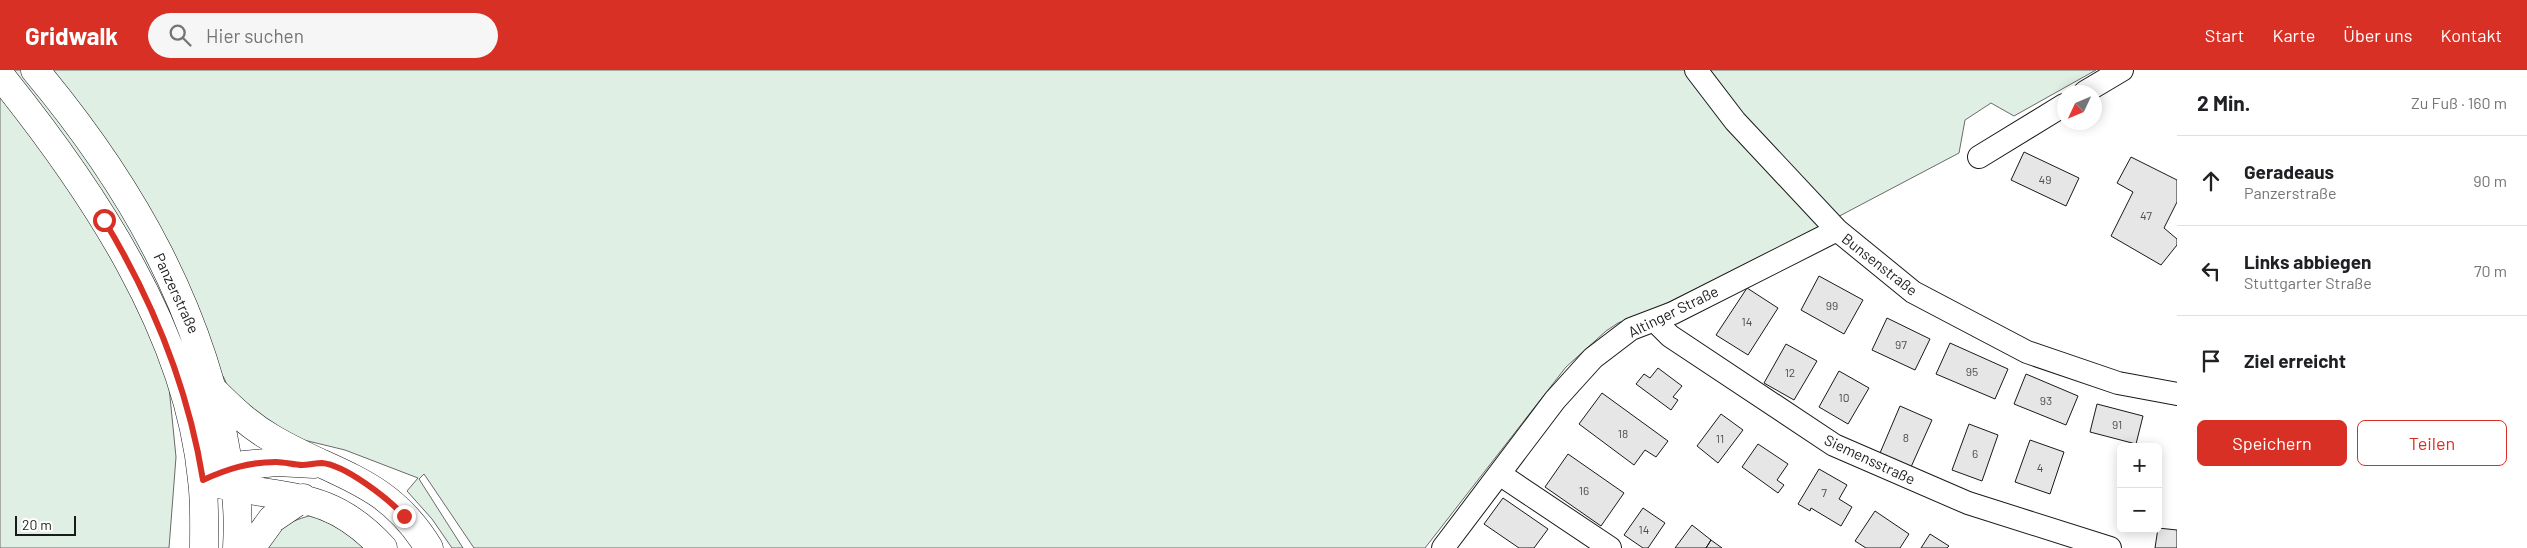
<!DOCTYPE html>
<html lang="de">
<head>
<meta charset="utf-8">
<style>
  :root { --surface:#fff; --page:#f6f6f6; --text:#202124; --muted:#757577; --line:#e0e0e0; --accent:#d93025 }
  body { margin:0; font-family:Barlow,sans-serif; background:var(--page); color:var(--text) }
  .controls { position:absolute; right:15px; bottom:15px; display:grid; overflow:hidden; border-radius:8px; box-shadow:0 2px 12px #0003 }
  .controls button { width:45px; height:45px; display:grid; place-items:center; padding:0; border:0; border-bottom:1px solid var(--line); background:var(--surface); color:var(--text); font:25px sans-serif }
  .compass { position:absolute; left:2057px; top:15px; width:45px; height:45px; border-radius:50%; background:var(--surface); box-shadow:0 2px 12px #0003; rotate:226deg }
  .scale { position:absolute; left:15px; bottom:12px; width:61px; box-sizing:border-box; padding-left:5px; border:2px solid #1a1a1a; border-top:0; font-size:14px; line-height:18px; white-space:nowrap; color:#1a1a1a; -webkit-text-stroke:4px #fff; paint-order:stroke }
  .stop { position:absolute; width:15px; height:15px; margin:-11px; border:4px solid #d93025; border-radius:50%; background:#fff }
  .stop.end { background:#d93025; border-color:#fff; box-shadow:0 1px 5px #0008 }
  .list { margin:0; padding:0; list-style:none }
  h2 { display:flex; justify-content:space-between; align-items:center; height:65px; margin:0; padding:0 20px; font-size:21px }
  h2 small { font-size:16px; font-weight:400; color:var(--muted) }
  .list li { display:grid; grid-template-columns:32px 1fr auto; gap:15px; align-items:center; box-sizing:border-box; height:90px; padding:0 20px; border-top:1px solid var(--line) }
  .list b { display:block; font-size:19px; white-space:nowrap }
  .list p { margin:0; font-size:16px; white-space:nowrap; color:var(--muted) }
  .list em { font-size:16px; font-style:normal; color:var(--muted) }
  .actions { display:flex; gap:10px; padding:15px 20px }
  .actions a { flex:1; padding:11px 0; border:1px solid var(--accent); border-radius:8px; text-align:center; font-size:18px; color:var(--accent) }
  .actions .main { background:var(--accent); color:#fff }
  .icon { flex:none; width:28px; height:28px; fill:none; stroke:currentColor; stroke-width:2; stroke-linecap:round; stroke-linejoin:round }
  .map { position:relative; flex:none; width:2177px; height:478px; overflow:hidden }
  header { display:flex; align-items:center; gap:30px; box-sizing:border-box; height:70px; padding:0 25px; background:var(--accent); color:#fff }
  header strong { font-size:24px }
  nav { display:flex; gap:28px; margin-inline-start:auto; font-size:18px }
  .search { width:350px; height:45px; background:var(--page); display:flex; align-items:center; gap:12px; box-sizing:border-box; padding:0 18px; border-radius:28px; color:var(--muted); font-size:19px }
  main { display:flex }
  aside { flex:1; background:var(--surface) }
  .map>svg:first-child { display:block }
  .green { fill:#e0efe3; stroke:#6a6a6a }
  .building { fill:#e6e6e6; stroke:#1a1a1a }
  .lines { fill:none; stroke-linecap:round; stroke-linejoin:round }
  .minor-casing { stroke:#1a1a1a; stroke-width:24 }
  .major-casing { stroke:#1a1a1a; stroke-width:29 }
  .minor { stroke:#fff; stroke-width:22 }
  .major { stroke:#fff; stroke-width:28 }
  .route { stroke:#d93025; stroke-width:6 }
  .labels { text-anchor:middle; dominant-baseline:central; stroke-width:4; stroke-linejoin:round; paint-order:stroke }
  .number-label { font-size:12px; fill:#4d4d4d }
  .street-label { font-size:15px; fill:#1a1a1a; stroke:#fff }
</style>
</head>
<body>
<header>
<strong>Gridwalk</strong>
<div class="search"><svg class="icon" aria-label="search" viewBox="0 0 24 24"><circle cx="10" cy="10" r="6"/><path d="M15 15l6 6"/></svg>Hier suchen</div>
<nav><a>Start</a><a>Karte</a><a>Über uns</a><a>Kontakt</a></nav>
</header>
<main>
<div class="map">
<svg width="2177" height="478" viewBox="0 0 2177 478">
  <rect width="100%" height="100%" fill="#fff"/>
  <path class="green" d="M0 0H2096L2014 46 1991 33 1965 50 1959 83 1775 180 1661 236 1618 253 1606 261 1566 297 1425 478H474L424 404 419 409 463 478H452L432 449 407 421 418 408 345 380 275 363 229 319 223 306 169 317 176 387 169 478H0Z
    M309 446C331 452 349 462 365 478H266C279 458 287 452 309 446Z"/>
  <path class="building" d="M2024 82 2079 108 2066 136 2011 110Z
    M2131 87 2177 110V132L2164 158 2177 169V175L2161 195 2111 166 2133 122 2117 113Z
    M1819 206 1863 230 1844 264 1801 240Z
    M1747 218 1778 238 1748 285 1716 265Z
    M1887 248 1930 269 1915 300 1872 280Z
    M1950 273 2008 299 1995 329 1936 304Z
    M1786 274 1817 291 1794 330 1764 313Z
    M1658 298 1682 316 1673 327 1678 330 1671 340 1636 314 1644 304 1650 308Z
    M1839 301 1869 318 1848 354 1819 337Z
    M2026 304 2078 326 2066 355 2014 334Z
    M1602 323 1668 371 1656 387 1645 380 1634 395 1579 354Z
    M2097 334 2143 346 2136 374 2090 362Z
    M1900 336 1932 350 1911 397 1880 383Z
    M1721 344 1743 360 1718 393 1697 376Z
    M1969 354 1998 365 1982 411 1952 400Z
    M2030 370 2064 382 2050 424 2015 412Z
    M1758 374 1788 394 1777 410 1784 415 1778 423 1742 397Z
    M1568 384 1624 423 1601 456 1545 417Z
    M1819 399 1847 415 1839 429 1852 437 1841 456 1811 438 1810 441 1798 434Z
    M1503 428 1548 459 1534 478H1519L1484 454Z
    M1643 438 1665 453 1648 478H1643L1624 465Z
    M1875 441 1909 464 1900 478H1866L1855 471Z
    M1692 455 1711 470 1706 478H1675Z
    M2158 458 2177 460V478H2155Z
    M1930 464 1949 476 1947 478H1921Z
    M1711 470 1722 478H1706Z"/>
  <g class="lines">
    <g class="minor-casing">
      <path id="minor" d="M1696 0 1735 51 1837 160 1913 222 2027 282 2118 313 2177 324
        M2085 22 2122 0
        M1979 87 2064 35
        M1655 251 1670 266 1834 375 1968 433 2110 478
        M1501 405 1610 478
        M1443 478 1555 330 1593 288 1631 259 1673 243 1837 160"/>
    </g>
    <g class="major-casing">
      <path id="major" d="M35 0C132 116 203 241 228 392 229 401 233 409 235 418 238 436 238 459 237 478
        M0 5C91 118 188 261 202 410 205 432 204 455 204 478
        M214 321C232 339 250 356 273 369 336 406 387 409 429 478
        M214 405 244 395 277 392 314 394
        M219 414C287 430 330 420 383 478
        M251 478 272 449 303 428"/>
    </g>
    <use href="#minor" class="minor"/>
    <use href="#major" class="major"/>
  </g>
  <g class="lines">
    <path class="route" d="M104 150C153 231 188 317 203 410 227 399 249 392 276 392 285 392 294 395 302 395 309 395 315 393 322 393 345 395 388 428 404 446"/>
  </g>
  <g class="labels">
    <g class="number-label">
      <text x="2045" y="109">49</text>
      <text x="2146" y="145">47</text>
      <text x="1832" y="235">99</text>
      <text x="1747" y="251">14</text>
      <text x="1901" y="274">97</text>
      <text x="1972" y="301">95</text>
      <text x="1790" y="302">12</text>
      <text x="1844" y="327">10</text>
      <text x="2046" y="330">93</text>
      <text x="2117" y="354">91</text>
      <text x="1623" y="363">18</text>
      <text x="1906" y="367">8</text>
      <text x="1720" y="368">11</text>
      <text x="1975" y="383">6</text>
      <text x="2040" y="397">4</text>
      <text x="1584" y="420">16</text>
      <text x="1824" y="422">7</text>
      <text x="1644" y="459">14</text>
    </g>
    <g class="street-label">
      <text transform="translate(1880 194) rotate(38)">Bunsenstraße</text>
      <text transform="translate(177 223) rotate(65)">Panzerstraße</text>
      <text transform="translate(1673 241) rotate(-26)">Altinger Straße</text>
      <text transform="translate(1870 389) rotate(25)">Siemensstraße</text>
    </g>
  </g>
</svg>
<div class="controls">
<button>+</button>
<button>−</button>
</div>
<svg class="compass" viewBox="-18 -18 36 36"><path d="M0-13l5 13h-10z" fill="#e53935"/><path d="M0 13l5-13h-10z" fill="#757577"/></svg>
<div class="scale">20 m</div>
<div class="stop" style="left:104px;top:150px"></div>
<div class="stop end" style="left:404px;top:446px"></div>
</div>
<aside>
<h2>2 Min.<small>Zu Fuß · 160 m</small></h2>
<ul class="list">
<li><svg class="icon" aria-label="ahead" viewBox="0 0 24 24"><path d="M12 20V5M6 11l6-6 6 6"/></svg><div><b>Geradeaus</b><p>Panzerstraße</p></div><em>90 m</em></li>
<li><svg class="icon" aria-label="left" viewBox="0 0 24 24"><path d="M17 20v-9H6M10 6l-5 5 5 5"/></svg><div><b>Links abbiegen</b><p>Stuttgarter Straße</p></div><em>70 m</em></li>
<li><svg class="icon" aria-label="arrive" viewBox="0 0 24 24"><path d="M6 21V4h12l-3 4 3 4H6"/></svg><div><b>Ziel erreicht</b></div></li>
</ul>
<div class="actions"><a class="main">Speichern</a><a>Teilen</a></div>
</aside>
</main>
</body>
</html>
